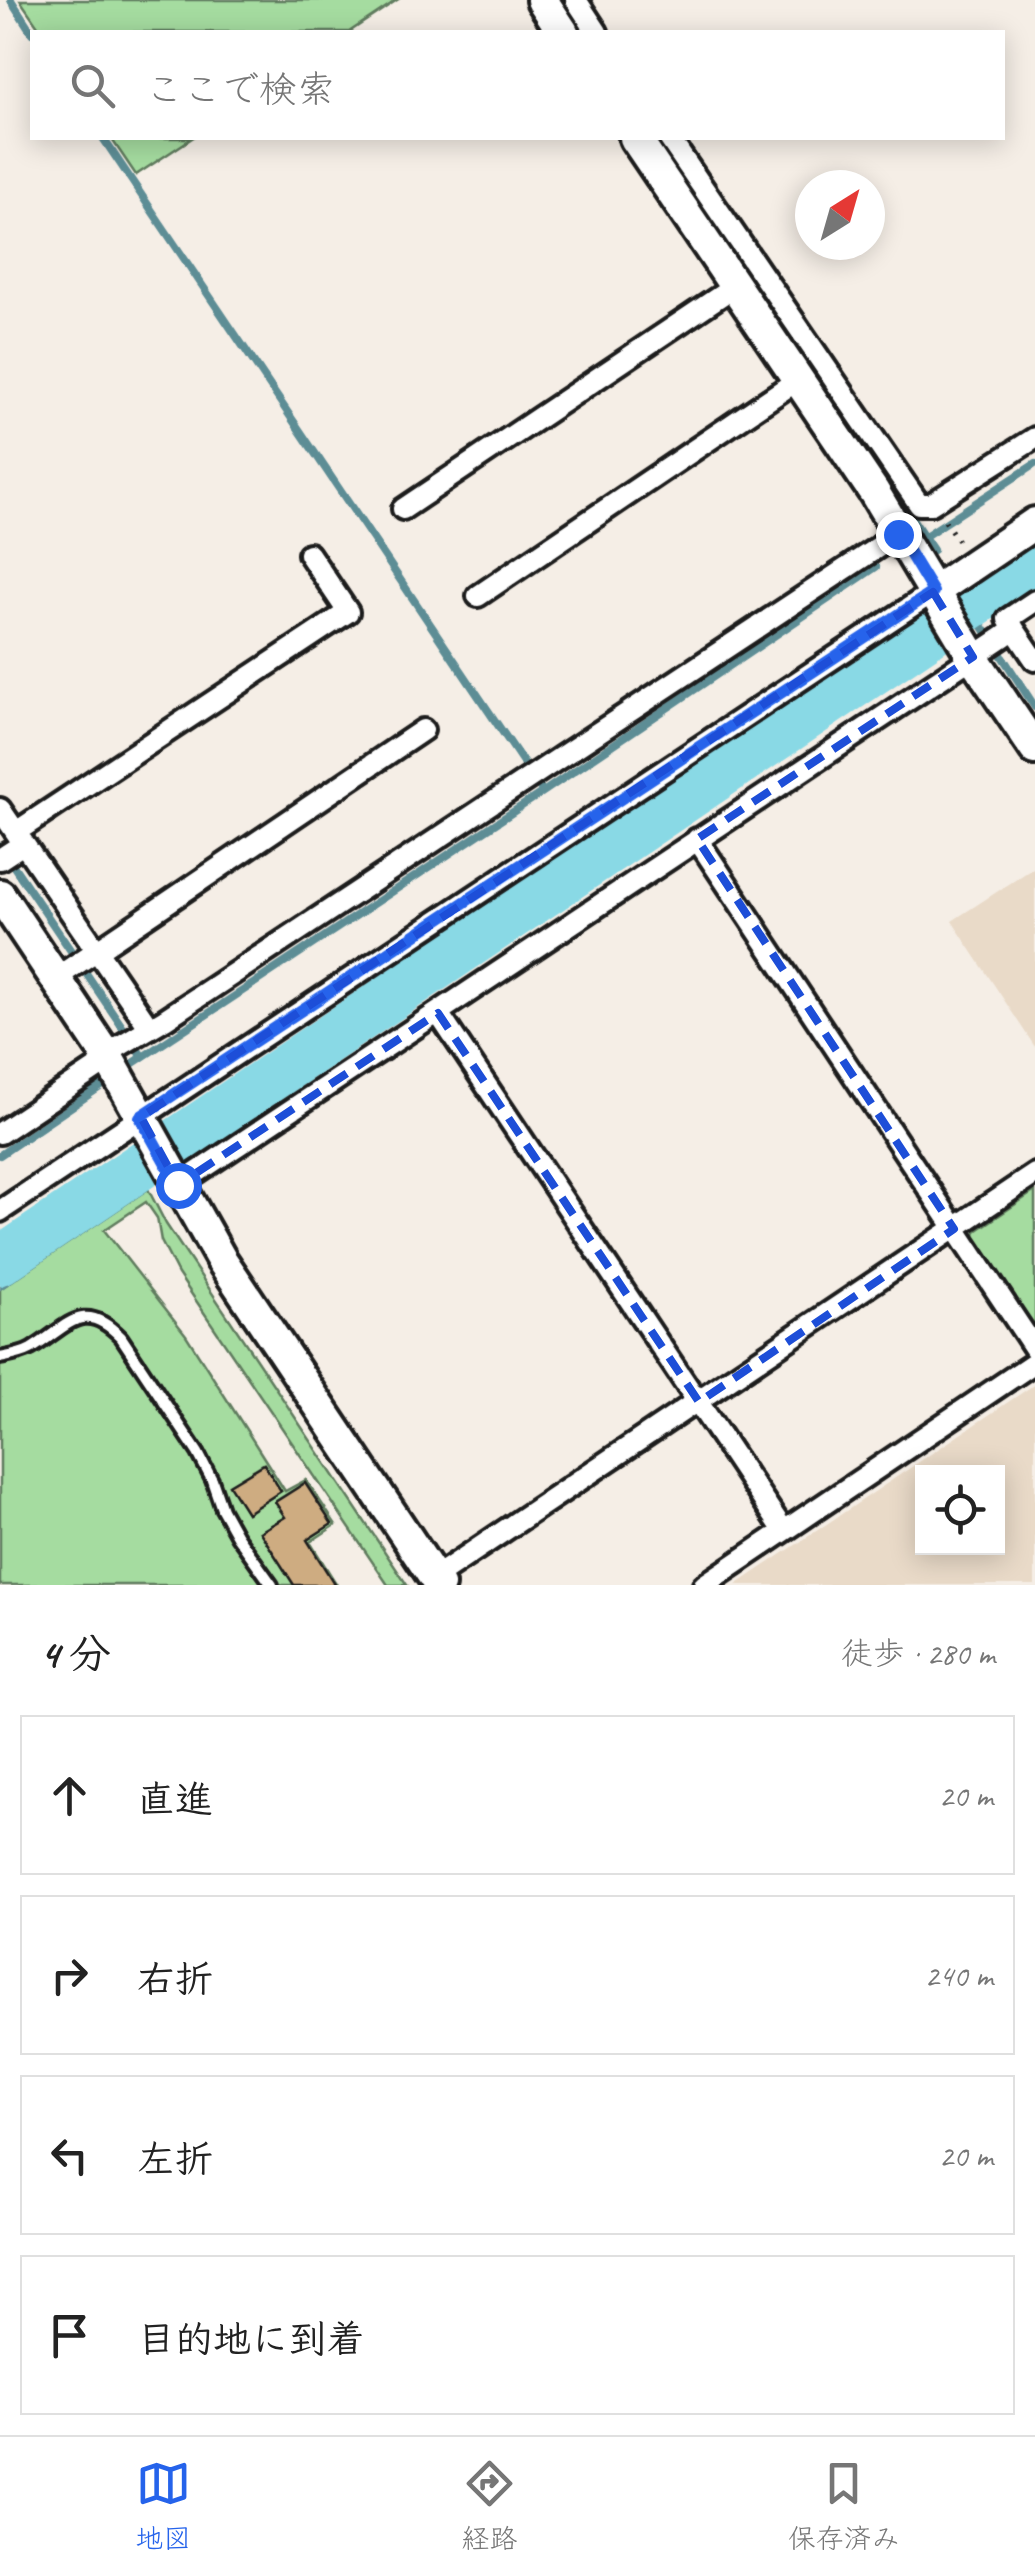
<!DOCTYPE html>
<html lang="ja">
<head>
<meta charset="utf-8">
<style>
  :root { --surface:#fff; --page:#f2f2f2; --text:#222; --muted:#767676; --line:#e0e0e0; --accent:#2563eb }
  body { margin:0; font-family:Caveat,"Klee One",sans-serif; background:var(--page); color:var(--text) }
  .controls { position:absolute; right:30px; bottom:30px; display:grid; overflow:hidden; border-radius:0px; box-shadow:0 5px 25px #0003 }
  .controls button { width:90px; height:90px; display:grid; place-items:center; padding:0; border:0; border-bottom:2px solid var(--line); background:var(--surface); color:var(--text); font:50px sans-serif }
  .compass { position:absolute; left:795px; top:170px; width:90px; height:90px; border-radius:50%; background:var(--surface); box-shadow:0 5px 25px #0003; rotate:37deg }
  .stop { position:absolute; width:30px; height:30px; margin:-22px; border:8px solid #2563eb; border-radius:50%; background:#fff }
  .stop.end { background:#2563eb; border-color:#fff; box-shadow:0 2px 10px #0008 }
  .list { margin:0; padding:0; list-style:none }
  h2 { display:flex; justify-content:space-between; align-items:center; height:130px; margin:0; padding:0 40px; font-size:42px }
  h2 small { font-size:32px; font-weight:400; color:var(--muted) }
  .list li { display:grid; grid-template-columns:65px 1fr auto; gap:30px; align-items:center; box-sizing:border-box; height:160px; margin:0 20px 20px; padding:0 20px; border:2px solid var(--line); border-radius:0px }
  .list b { display:block; font-size:38px; white-space:nowrap }
  .list em { font-size:32px; font-style:normal; color:var(--muted) }
  .icon { flex:none; width:55px; height:55px; fill:none; stroke:currentColor; stroke-width:2; stroke-linecap:round; stroke-linejoin:round }
  .map { position:relative; flex:none; width:1035px; height:1585px; overflow:hidden }
  .search { position:absolute; background:var(--surface); box-shadow:0 5px 25px #0003; left:30px; right:30px; top:30px; height:110px; display:flex; align-items:center; gap:25px; box-sizing:border-box; padding:0 35px; border-radius:0px; color:var(--muted); font-size:38px }
  .sheet { height:850px; background:var(--surface) }
  nav { display:flex; justify-content:space-around; align-items:center; box-sizing:border-box; height:140px; border-top:2px solid var(--line); background:var(--surface); font-size:28px; color:var(--muted) }
  nav a { display:grid; justify-items:center; gap:5px }
  nav .on { color:var(--accent) }
  .map>svg:first-child { display:block }
  .built { fill:#e9dac8; fill-rule:evenodd }
  .green { fill:#a5dca0; stroke:#607c5e; stroke-width:2.5; fill-rule:evenodd }
  .water { fill:#89d9e5; stroke:#5d8d95; stroke-width:2.5 }
  .lines { fill:none; stroke-linecap:round; stroke-linejoin:round }
  .stream { stroke:#5d8d95; stroke-width:8 }
  .river { stroke:#89d9e5; stroke-width:48 }
  .building { fill:#ceac81; stroke:#1c1c1c; stroke-width:2.5 }
  .lane-casing { stroke:#1c1c1c; stroke-width:18 }
  .street-casing { stroke:#1c1c1c; stroke-width:28 }
  .secondary-casing { stroke:#1c1c1c; stroke-width:38 }
  .path { stroke:#1c1c1c; stroke-width:5; stroke-dasharray:2.5 8; stroke-linecap:butt }
  .lane { stroke:#fff; stroke-width:10 }
  .street { stroke:#fff; stroke-width:20 }
  .secondary { stroke:#fff; stroke-width:30 }
  .route { stroke:#2563eb; stroke-width:12 }
  .marked { fill:none; stroke:#1d4ed8; stroke-width:8; stroke-dasharray:20 12; stroke-linejoin:round }
</style>
</head>
<body>
<div class="map">
<svg width="1035" height="1585" viewBox="0 0 1035 1585">
  <rect width="100%" height="100%" fill="#f5eee6"/>
  <filter id="ink" filterUnits="userSpaceOnUse"><feTurbulence type="fractalNoise" baseFrequency=".01" numOctaves="2"/><feDisplacementMap in="SourceGraphic" scale="20" xChannelSelector="R" yChannelSelector="G"/><feConvolveMatrix kernelMatrix="1 2 1 2 8 2 1 2 1" color-interpolation-filters="sRGB"/></filter>
  <g filter="url(#ink)">
    <path class="built" d="M1035 867V1047L952 921Z
      M1035 1384V1585H736ZM922 1472H998V1548H922Z"/>
    <path class="green" d="M20 0H397L349 32H42Z
      M111 138H192L136 175Z
      M148 1189 166 1224 407 1585H388L178 1274 161 1241 157 1218 146 1202 104 1230 186 1335 285 1491 306 1480 336 1525 310 1542 337 1585 307 1540 331 1524 305 1483 276 1501 285 1517 260 1532 294 1585H0V1289ZM263 1464 281 1491 247 1513 230 1485Z
      M1035 1191V1330L974 1241 976 1231Z"/>
    <path class="water" d="M115 1166 142 1172 148 1189 0 1289V1242Z"/>
    <g class="lines">
      <path class="stream" d="M11 0 32 33
        M103 138 543 792
        M750 274 933 550
        M922 538 1035 464
        M963 596 1035 707
        M0 846 142 1056
        M123 1070 543 792 876 567
        M0 1155 112 1079"/>
      <path class="river" d="M0 1261 1035 562"/>
    </g>
    <path class="building" d="M264 1464 281 1491 247 1513 229 1485Z
      M305 1483 332 1524 307 1540 335 1585H294L260 1532 285 1517 275 1502Z"/>
    <g class="lines">
      <g class="lane-casing">
        <path id="lane" d="M0 1358C10 1356 22 1354 31 1349 67 1328 82 1297 121 1337L198 1453 212 1480 222 1509 237 1536 272 1585"/>
      </g>
      <g class="street-casing">
        <path id="street" d="M576 0 597 32
          M669 138 919 504H931L1035 438
          M403 509 735 286
          M478 596 799 379
          M1014 629 1035 660
          M0 809 149 1027
          M16 832 348 612 309 554
          M697 839 1035 1349
          M0 859 23 844
          M56 978 423 730
          M438 1013 784 1531
          M106 1054 165 1019 898 534
          M0 1133 109 1060
          M178 1185 1003 637 1014 629 1008 619 1035 601
          M0 1211 933 592
          M434 1578 1035 1174
          M704 1585 1035 1362"/>
      </g>
      <g class="secondary-casing">
        <path id="secondary" d="M542 0 563 32
          M635 138 874 492 973 657 1035 749
          M933 592 1035 523
          M0 895 106 1054 221 1259 439 1585"/>
      </g>
      <path class="path" d="M945 521 958 541"/>
      <use href="#lane" class="lane"/>
      <use href="#street" class="street"/>
      <use href="#secondary" class="secondary"/>
    </g>
  </g>
  <g class="lines" filter="url(#ink)">
    <path class="route" d="M178 1185 140 1117 933 592 898 534"/>
  </g>
  <path class="marked" d="M933 592 973 657 697 839 954 1229 699 1402 438 1013 178 1185 141 1117Z"/>
</svg>
<div class="controls">
<button><svg class="icon" aria-label="locate" viewBox="0 0 24 24"><circle cx="12" cy="12" r="6"/><path d="M12 2v4M12 18v4M2 12h4M18 12h4"/></svg></button>
</div>
<svg class="compass" viewBox="-18 -18 36 36"><path d="M0-13l5 13h-10z" fill="#e53935"/><path d="M0 13l5-13h-10z" fill="#767676"/></svg>
<div class="stop" style="left:178px;top:1185px"></div>
<div class="stop end" style="left:898px;top:534px"></div>
<div class="search"><svg class="icon" aria-label="search" viewBox="0 0 24 24"><circle cx="10" cy="10" r="6"/><path d="M15 15l6 6"/></svg>ここで検索</div>
</div>
<section class="sheet">
<h2>4 分<small>徒歩 · 280 m</small></h2>
<ul class="list">
<li><svg class="icon" aria-label="ahead" viewBox="0 0 24 24"><path d="M12 20V5M6 11l6-6 6 6"/></svg><div><b>直進</b></div><em>20 m</em></li>
<li><svg class="icon" aria-label="right" viewBox="0 0 24 24"><path d="M7 20v-9h11M14 6l5 5-5 5"/></svg><div><b>右折</b></div><em>240 m</em></li>
<li><svg class="icon" aria-label="left" viewBox="0 0 24 24"><path d="M17 20v-9H6M10 6l-5 5 5 5"/></svg><div><b>左折</b></div><em>20 m</em></li>
<li><svg class="icon" aria-label="arrive" viewBox="0 0 24 24"><path d="M6 21V4h12l-3 4 3 4H6"/></svg><div><b>目的地に到着</b></div></li>
</ul>
</section>
<nav>
<a class="on"><svg class="icon" aria-label="map" viewBox="0 0 24 24"><path d="M3 6l6-2 6 2 6-2v14l-6 2-6-2-6 2zM9 4v14M15 6v14"/></svg>地図</a>
<a><svg class="icon" aria-label="directions" viewBox="0 0 24 24"><path d="M12 3l9 9-9 9-9-9zM9 14v-3h6M13 9l2 2-2 2"/></svg>経路</a>
<a><svg class="icon" aria-label="saved" viewBox="0 0 24 24"><path d="M7 4h10v16l-5-4-5 4z"/></svg>保存済み</a>
</nav>
</body>
</html>
